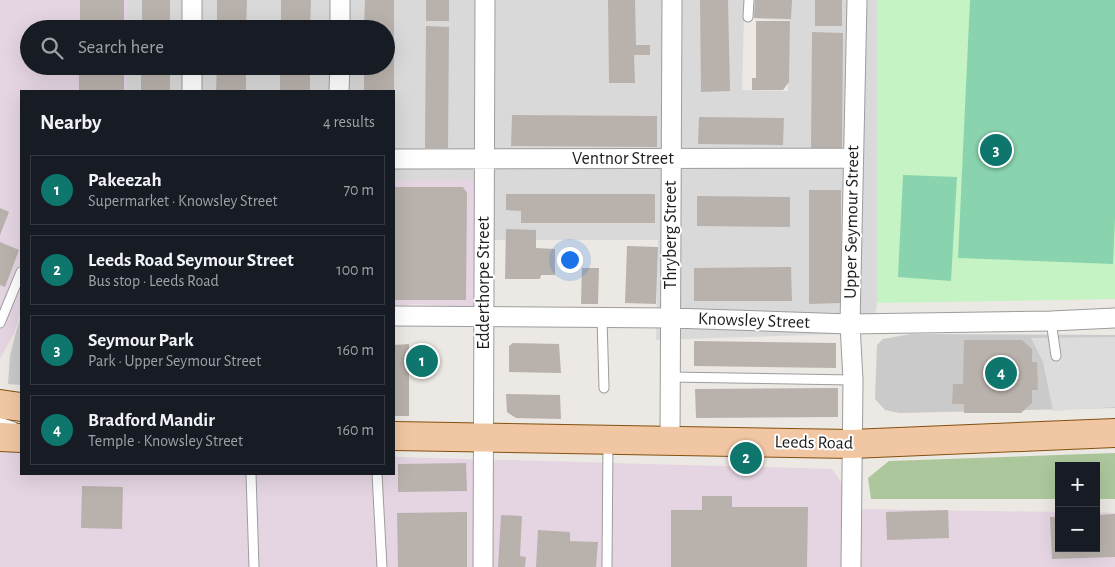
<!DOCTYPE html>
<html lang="en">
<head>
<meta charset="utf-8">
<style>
  :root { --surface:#171b24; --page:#20242c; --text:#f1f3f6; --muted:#9ea1a6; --line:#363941; --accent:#0f766e }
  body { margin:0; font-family:"Alegreya Sans",sans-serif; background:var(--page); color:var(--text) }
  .controls { position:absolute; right:15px; bottom:15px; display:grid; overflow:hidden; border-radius:0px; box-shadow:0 5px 20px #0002 }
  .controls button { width:45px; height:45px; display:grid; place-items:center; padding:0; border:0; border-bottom:1px solid var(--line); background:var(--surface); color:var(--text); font:25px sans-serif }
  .you { position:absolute; left:569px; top:259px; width:18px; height:18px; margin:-12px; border:4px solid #fff; border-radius:50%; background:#1a73e8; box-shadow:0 0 0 8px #1a73e833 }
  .badge { display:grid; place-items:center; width:32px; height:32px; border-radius:50%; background:var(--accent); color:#fff; font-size:16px; font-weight:700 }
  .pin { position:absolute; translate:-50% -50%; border:2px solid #fff; box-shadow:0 1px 5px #0006 }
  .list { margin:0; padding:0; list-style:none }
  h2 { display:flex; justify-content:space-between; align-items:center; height:65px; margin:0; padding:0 20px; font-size:21px }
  h2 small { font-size:16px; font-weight:400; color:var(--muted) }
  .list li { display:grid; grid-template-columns:32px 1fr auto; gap:15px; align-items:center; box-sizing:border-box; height:70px; margin:0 10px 10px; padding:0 10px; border:1px solid var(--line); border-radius:0px }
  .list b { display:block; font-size:19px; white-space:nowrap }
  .list p { margin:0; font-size:16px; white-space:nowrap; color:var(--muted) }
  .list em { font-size:16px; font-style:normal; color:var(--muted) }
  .icon { flex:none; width:28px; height:28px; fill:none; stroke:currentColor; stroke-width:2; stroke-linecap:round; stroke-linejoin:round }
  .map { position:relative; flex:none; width:1115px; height:567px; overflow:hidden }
  .search { position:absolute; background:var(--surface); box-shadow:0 5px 20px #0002; left:20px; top:20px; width:375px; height:55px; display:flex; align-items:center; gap:12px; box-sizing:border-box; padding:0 18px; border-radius:28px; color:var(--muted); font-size:19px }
  .panel { position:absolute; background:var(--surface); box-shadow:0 5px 20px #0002; left:20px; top:90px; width:375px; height:385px; border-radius:0px }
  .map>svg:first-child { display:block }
  .residential { fill:#dad9d9; fill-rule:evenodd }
  .industrial { fill:#e5d5e3 }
  .religious { fill:#cacaca }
  .forest { fill:#adc79c }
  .park { fill:#c5f3c3 }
  .pitch { fill:#89d4ae }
  .parking { fill:#dcdcdc }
  .building { fill:#b9b1ac }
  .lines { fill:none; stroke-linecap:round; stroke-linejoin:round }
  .lane-casing { stroke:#9d9d9d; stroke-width:11 }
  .street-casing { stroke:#9d9d9d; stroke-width:21 }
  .primary-casing { stroke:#845110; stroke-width:30 }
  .lane { stroke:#fff; stroke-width:9 }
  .street { stroke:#fff; stroke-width:19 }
  .primary { stroke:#f1c7a3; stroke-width:28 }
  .labels { text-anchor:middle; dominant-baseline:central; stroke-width:4; stroke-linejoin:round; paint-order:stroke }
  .street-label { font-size:18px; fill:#1c1c1c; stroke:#fff }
</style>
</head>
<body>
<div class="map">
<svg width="1115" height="567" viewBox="0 0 1115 567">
  <rect width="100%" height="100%" fill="#ece8e3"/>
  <path class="residential" d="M126 0H877V303L872 333 656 340 658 240H474L473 180H394V91H126V66H386V29H126ZM744 18 790 20 788 91 742 90Z"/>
  <path class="industrial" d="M0 0H128L127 29H29V66H127V91H21V313L14 333 0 359Z
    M394 180H473L476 307 413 304 394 307Z
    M0 451 21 452V474H394V457L832 469 860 509 1059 512V548H1096V512L1115 513V567H0Z"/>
  <path class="religious" d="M21 316V385L8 384 10 356 16 332Z
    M911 334 1115 335V408L899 413 885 410 875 399 877 345 883 339Z"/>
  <path class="forest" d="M1115 453V499H1096V466H1059V499H871L868 478 889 461Z"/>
  <path class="park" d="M877 0H1115V299L877 303Z"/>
  <path class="pitch" d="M970 0H1115V217L1113 264 958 258Z
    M903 175 957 177 951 281 898 277Z"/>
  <path class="parking" d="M1115 337V407L1053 411 1043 362 1031 338Z"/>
  <path class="building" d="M80 0H124V29H80Z
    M142 0H170V29H142Z
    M217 0H247L246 29H217Z
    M281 0H311L310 29H281Z
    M365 0H394V91H364V66H386V29H364Z
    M426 0H449V21H426Z
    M608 0H635L636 45H650V55H634L635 83H609Z
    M700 0H728L730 91 701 92Z
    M755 0H792L791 19 754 18Z
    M815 0H842V26H815Z
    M756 21H790L789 82 783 90H752V78H756Z
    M426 26 449 27 448 148H425Z
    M812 32 843 33 842 149 811 148Z
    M79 66H124V91H79Z
    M141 66H170V91H141Z
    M217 66H246V91H216Z
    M280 66H310V91H280Z
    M512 115 657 116V147L511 146Z
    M699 117 784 118 783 145 698 144Z
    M394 187H463L467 193 466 300H394Z
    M809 190H841V303L809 304Z
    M506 194H655V223H521V211L506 210Z
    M697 196 790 197V227L697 226Z
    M0 208 9 212 0 235Z
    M506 229 536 230V248L555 249V275H541L540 279H505Z
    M0 242 19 250 5 287 0 285Z
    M627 246 658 247 656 304 625 303Z
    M791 267 792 301H694V268Z
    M582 268H599L598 304H581Z
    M964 340H1022L1032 349V362H1037L1038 390H1032V403L1021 413H964V404H952L953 384H963Z
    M694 341 836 343V368L694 366Z
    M513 343 559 344 561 373 509 372V346Z
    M409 344V416H394V345Z
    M838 388V417L696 418 695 389Z
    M506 394 560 395 561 419 516 418 507 412Z
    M466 463 467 491 398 492V464Z
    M82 486 123 487 122 529 81 528Z
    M702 496H732V507H808L807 567H671V510H702Z
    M948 510 949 538 887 540 886 512Z
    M467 512V567H398L397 513Z
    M1115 514V557L1052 559 1050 517H1059V548H1096V515Z
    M501 515 522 516 520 556 526 557 525 567H498Z
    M538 530 570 532V541L598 542 596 567H536Z"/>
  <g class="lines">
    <g class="lane-casing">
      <path id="lane" d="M748 17 749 0
        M602 318 604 388
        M1051 321 1056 356
        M0 323 21 272
        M671 377 853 380
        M0 422 14 427
        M251 474 254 567
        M377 474 382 567
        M607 567 608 443"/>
    </g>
    <g class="street-casing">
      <path id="street" d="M192 0V29
        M340 29V0
        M192 66V91
        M339 91 340 66
        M394 159 853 158
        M394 316 672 318 850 324 1051 321 1115 318
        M670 440 672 0
        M483 567 485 0
        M851 567 853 380 850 324 857 0"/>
    </g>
    <g class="primary-casing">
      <path id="primary" d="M0 404 21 407
        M394 436 851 444 1115 433
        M0 437 21 438"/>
    </g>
    <use href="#lane" class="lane"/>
    <use href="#street" class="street"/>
    <use href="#primary" class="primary"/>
  </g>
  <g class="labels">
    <g class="street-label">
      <text x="623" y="159">Ventnor Street</text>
      <text transform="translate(852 222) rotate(-89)">Upper Seymour Street</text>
      <text transform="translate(671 235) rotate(-90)">Thryberg Street</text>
      <text transform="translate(484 283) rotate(-90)">Edderthorpe Street</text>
      <text transform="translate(754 321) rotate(2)">Knowsley Street</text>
      <text transform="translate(814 443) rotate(1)">Leeds Road</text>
    </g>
  </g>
</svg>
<div class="controls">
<button>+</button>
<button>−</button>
</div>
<div class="you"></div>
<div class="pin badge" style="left:422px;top:361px">1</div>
<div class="pin badge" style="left:746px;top:458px">2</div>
<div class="pin badge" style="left:996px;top:150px">3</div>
<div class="pin badge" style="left:1001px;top:373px">4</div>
<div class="search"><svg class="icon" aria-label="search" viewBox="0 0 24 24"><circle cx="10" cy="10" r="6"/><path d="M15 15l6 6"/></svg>Search here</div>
<section class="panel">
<h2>Nearby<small>4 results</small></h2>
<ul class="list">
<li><span class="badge">1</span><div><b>Pakeezah</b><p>Supermarket · Knowsley Street</p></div><em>70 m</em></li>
<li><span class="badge">2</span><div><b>Leeds Road Seymour Street</b><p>Bus stop · Leeds Road</p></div><em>100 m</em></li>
<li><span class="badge">3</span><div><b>Seymour Park</b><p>Park · Upper Seymour Street</p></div><em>160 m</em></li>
<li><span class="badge">4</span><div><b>Bradford Mandir</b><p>Temple · Knowsley Street</p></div><em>160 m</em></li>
</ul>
</section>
</div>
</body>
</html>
